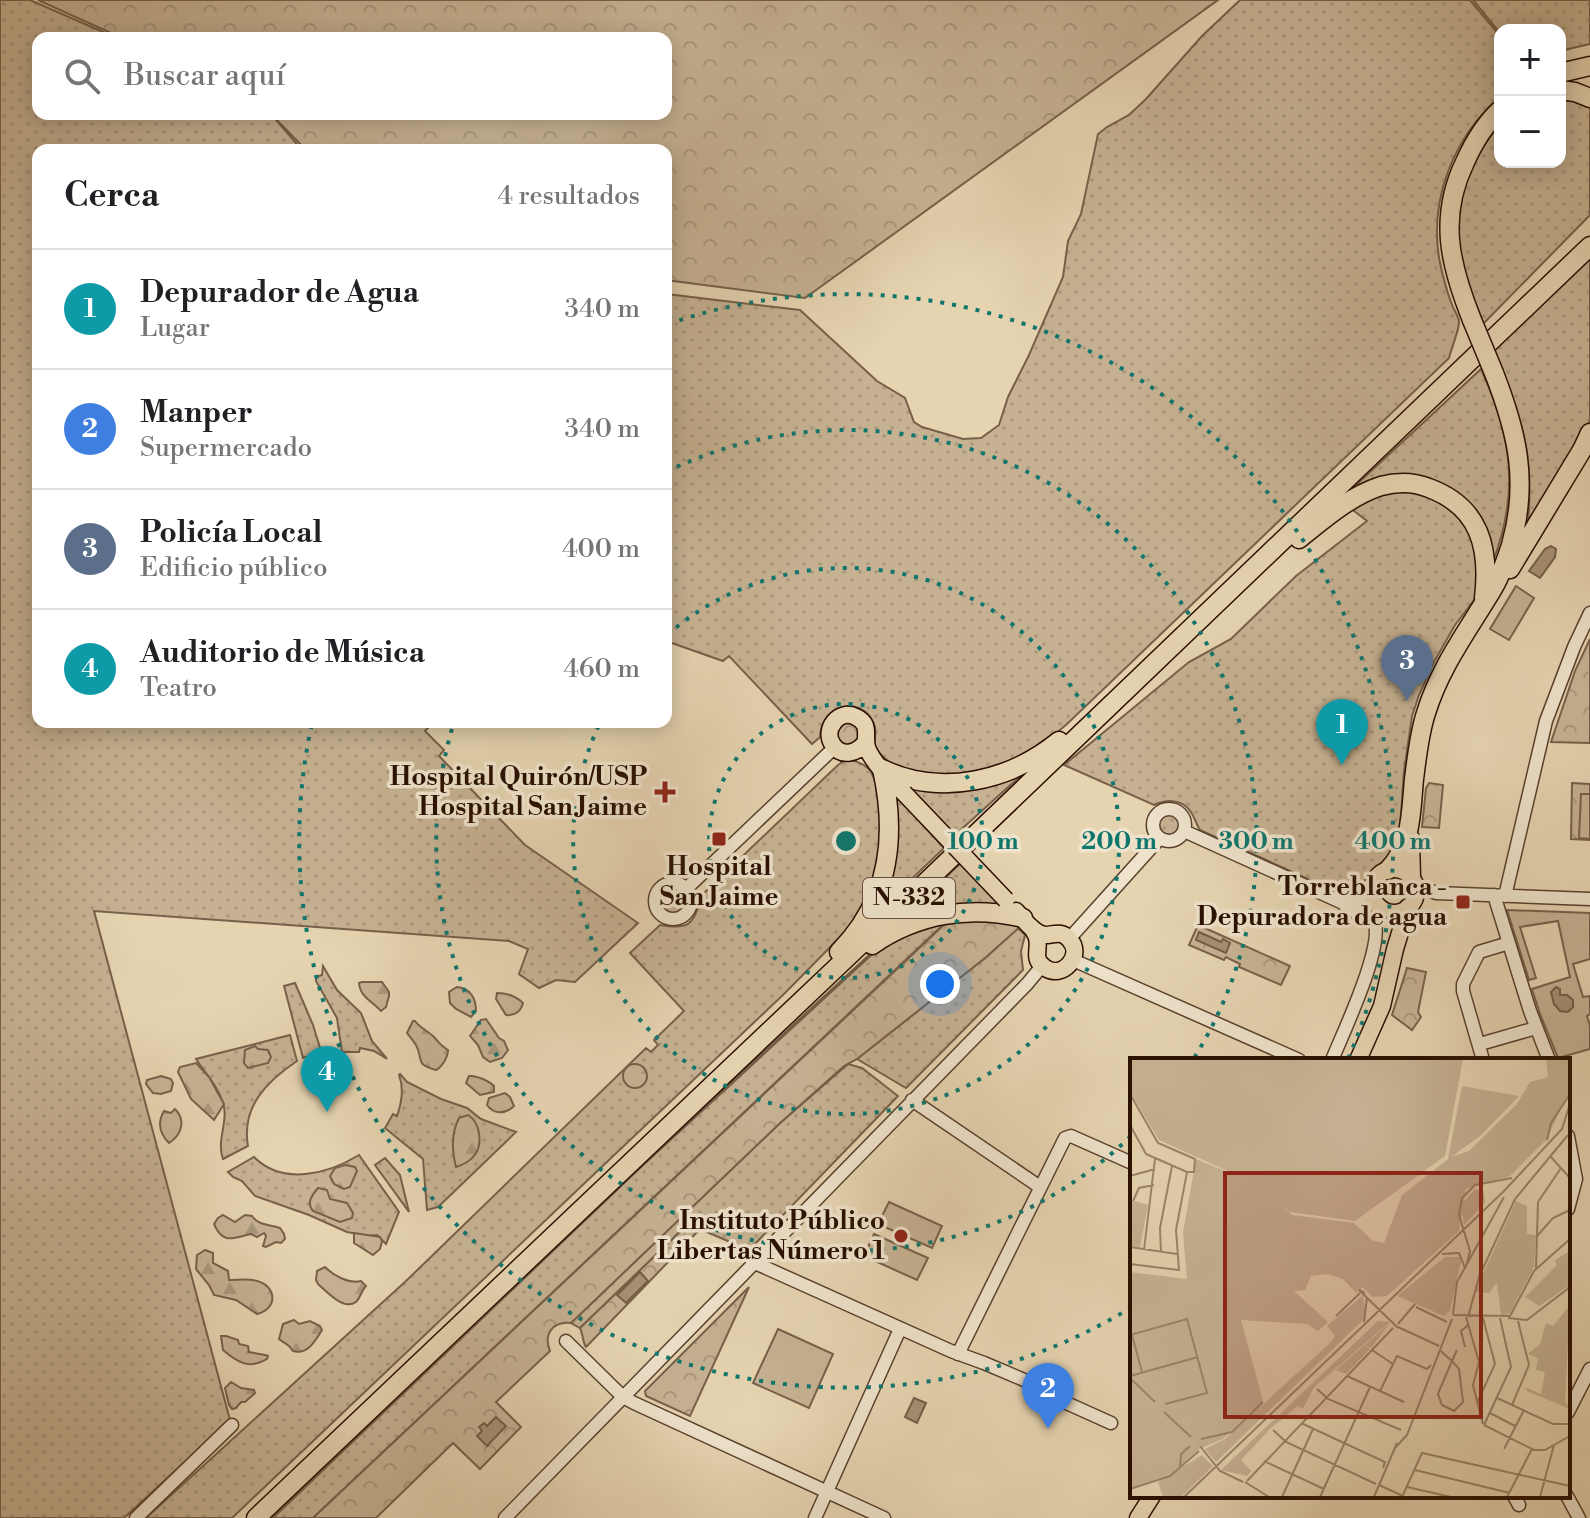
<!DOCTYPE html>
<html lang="es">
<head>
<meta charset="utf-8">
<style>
  :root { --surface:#fff; --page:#f2f2f2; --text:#202124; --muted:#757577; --line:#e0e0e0; --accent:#8f2418 }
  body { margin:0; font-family:"Libre Bodoni",serif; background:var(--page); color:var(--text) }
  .controls { position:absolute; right:24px; top:24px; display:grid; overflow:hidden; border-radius:16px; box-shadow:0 4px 20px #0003 }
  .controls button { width:72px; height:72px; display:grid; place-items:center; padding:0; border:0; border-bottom:2px solid var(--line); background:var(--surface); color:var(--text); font:40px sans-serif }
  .you { position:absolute; left:940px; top:984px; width:28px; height:28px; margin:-20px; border:6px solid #fff; border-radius:50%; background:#1a73e8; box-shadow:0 0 0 12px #1a73e833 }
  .badge { display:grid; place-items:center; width:52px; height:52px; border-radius:50%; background:var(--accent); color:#fff; font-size:26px; font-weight:700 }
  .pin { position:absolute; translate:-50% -66px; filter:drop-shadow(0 2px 4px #0008) }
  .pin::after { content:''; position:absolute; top:42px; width:28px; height:24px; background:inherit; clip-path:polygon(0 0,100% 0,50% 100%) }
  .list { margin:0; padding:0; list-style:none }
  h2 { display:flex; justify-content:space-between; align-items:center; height:104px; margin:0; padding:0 32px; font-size:34px }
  h2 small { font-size:26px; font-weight:400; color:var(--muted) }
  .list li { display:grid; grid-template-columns:52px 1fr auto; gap:24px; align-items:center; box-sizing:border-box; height:120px; padding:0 32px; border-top:2px solid var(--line) }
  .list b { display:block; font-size:30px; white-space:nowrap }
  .list p { margin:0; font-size:26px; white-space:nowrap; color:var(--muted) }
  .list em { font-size:26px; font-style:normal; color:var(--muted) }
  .icon { flex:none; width:44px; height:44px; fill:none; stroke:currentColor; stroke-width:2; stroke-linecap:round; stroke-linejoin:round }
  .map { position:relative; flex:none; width:1590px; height:1518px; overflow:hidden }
  .search { position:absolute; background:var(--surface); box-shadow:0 4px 20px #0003; left:32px; top:32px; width:640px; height:88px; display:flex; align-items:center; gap:20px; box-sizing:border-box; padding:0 28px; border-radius:16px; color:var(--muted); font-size:30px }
  .panel { position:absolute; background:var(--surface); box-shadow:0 4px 20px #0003; left:32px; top:144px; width:640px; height:584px; border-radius:16px }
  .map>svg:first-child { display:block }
  .grass { fill:url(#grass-dots); stroke:#77604a; stroke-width:2 }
  .forest { fill:url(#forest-firs); stroke:#77604a; stroke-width:2 }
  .park { fill:url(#park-crowns); stroke:#77604a; stroke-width:2 }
  .garden { fill:#c6b293; stroke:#77604a; stroke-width:2 }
  .water { fill:#a59175; stroke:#735d46; stroke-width:2 }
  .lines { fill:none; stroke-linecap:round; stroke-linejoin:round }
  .stream { stroke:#735d46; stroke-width:3 }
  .minor-casing { stroke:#58402c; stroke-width:15 }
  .major-casing { stroke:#280e00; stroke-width:19 }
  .highway-casing { stroke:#280e00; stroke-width:21 }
  .minor { stroke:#efe3cc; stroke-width:12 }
  .major { stroke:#e6d4b1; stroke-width:16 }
  .highway { stroke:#e6d4b1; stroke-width:18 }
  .major-bridge-casing { stroke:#280e00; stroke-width:19; stroke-linecap:butt }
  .highway-bridge-casing { stroke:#280e00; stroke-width:21; stroke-linecap:butt }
  .major-bridge { stroke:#e6d4b1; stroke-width:16 }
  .highway-bridge { stroke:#e6d4b1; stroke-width:18 }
  .ring { fill:none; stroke:#0f766e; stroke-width:4; stroke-dasharray:4 8 }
  .poi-dot { fill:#8f2418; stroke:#efe3cc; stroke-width:3 }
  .labels { text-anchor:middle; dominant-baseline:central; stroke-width:7; stroke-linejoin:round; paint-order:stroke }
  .shield { fill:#efe3cc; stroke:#644e3d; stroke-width:2 }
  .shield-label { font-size:24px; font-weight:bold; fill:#280e00 }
  .poi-label { font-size:26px; font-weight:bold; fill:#280e00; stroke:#efe3cc; text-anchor:end }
  .inset-road { fill:none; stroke:#9a856a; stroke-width:2 }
  .view { fill:#8f2418; fill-opacity:0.15; stroke:#8f2418; stroke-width:4 }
  .inset-edge { fill:none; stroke:#280e00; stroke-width:4 }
  .centre { fill:#0f766e; stroke:#efe3cc; stroke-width:4 }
  .ring-label { font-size:24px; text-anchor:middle; font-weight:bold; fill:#0f766e; stroke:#efe3cc; stroke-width:7; stroke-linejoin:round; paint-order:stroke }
</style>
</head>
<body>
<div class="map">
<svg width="1590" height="1518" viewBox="0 0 1590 1518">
  <defs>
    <pattern id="grass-dots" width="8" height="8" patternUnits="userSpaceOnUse" patternTransform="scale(2)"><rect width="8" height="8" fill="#c6b293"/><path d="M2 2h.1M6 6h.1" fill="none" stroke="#aa987d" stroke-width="1.8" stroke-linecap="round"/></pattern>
    <pattern id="forest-firs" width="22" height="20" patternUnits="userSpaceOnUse" patternTransform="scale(2)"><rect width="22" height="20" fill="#c6b293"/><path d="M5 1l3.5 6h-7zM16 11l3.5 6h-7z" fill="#aa987d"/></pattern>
    <pattern id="park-crowns" width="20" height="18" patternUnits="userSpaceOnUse" patternTransform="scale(2)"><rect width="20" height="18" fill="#c6b293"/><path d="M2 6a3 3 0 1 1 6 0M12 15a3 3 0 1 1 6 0" fill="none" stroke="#aa987d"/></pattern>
  </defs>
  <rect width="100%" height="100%" fill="#e6d4b1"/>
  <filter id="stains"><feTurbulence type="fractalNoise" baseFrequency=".0025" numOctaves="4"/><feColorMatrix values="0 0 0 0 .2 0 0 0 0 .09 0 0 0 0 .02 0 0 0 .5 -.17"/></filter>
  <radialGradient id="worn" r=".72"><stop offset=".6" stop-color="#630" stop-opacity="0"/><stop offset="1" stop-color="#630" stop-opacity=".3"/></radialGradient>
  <path class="grass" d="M0 0H30L117 38H38V114H271L302 150H38V722H434L425 731 444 750 439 756 525 845 638 923 575 982 556 980 539 988 519 974 528 949 509 941 94 911 230 1420 124 1518H0Z
    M1240 0H1470L1500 36V97C1453 137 1428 202 1440 263 1443 277 1447 292 1452 305 1454 310 1459 317 1459 322 1459 331 1451 349 1449 358L1067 724C1056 733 1046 744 1034 751 993 774 904 793 874 746 875 740 876 733 875 727 866 694 821 703 820 737L812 744 729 656 723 661 666 641V294L800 310 877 381 905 398 914 422 922 427 963 439 981 438 999 425 1008 397 1029 355 1063 277 1068 241 1081 214 1098 134 1107 127 1129 115 1146 99 1202 36Z
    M1473 0H1590V44L1560 51V30H1500V33Z
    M1560 99 1581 102 1590 107V215L1483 324C1475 305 1467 285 1462 265 1450 217 1466 161 1500 125V162H1560Z
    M1590 259V421L1527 531C1536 456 1522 418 1494 350Z
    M1481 369C1512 437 1520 493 1492 564 1492 556 1493 546 1490 538 1477 493 1429 469 1384 476 1374 478 1364 483 1354 487Z
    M1404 489 1449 502 1478 546 1479 587 1474 600 1455 625 1434 662 1419 695 1412 716 1404 771 1399 841 1387 861 1373 870 1361 889 1349 894 1339 893 1200 830C1196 824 1195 818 1191 812 1183 799 1167 799 1154 805L1064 765 1189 662 1231 639 1296 576 1367 521 1349 507 1366 497Z
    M844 761H855L864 765 870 770 879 788 883 838 870 894 847 930 785 993 232 1518H146L406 1281 646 1048 651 1052 658 1045 654 1040 684 1011 630 953 660 925C695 931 692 921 704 893L838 765Z
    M1027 770 955 835 904 782Z
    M896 795 944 848 875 914 895 797Z
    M1158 825a11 11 0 1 1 22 0a11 11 0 1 1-22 0Z
    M961 863 1001 905 896 923Z
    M660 901a13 13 0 1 1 26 0a13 13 0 1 1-26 0Z
    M947 921 313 1518H273L640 1168 879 948 889 942Z
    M1018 928 1025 935 1021 951 1023 970 906 1088 857 1059 985 958Z
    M323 966 337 990 361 1013 372 1041 387 1059 374 1051 360 1048 359 1052H342L337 1018 316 981V977L322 975Z
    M295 983 313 1025 321 1051 303 1058 284 986Z
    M290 1035 297 1061C267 1081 241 1107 248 1146L223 1159C216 1141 229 1120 223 1103 218 1086 205 1073 196 1059Z
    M848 1064 862 1068 898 1096 749 1250 688 1224 580 1328 571 1323 779 1124Z
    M400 1074 407 1082 441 1099 467 1108 481 1119 516 1132 438 1207 427 1210 423 1159 385 1128 393 1114 397 1116C402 1102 404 1088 399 1075Z
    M359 1155 399 1212 386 1244 377 1235 368 1236 347 1232 309 1215 255 1196 242 1181 233 1177 228 1172 254 1157C283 1186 328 1174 359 1155Z
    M385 1158 400 1175 409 1212 375 1165Z"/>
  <path class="forest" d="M362 982H382L389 992V996L386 1007 381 1011C372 1001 360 997 359 983Z
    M457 987C470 988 476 998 476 1011L471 1017 456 1009 450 1003 449 992Z
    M497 993C507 993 516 996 523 1003 521 1011 515 1016 506 1015L496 999Z
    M486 1019 499 1038 504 1041 508 1050 502 1058 490 1062 483 1057 478 1045 470 1036 481 1020Z
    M413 1021H415C420 1028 428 1031 434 1037 439 1043 441 1046 448 1050 448 1057 442 1067 436 1070 414 1064 424 1060 416 1045 413 1040 410 1037 407 1033Z
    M255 1046 258 1049 268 1050 271 1057 268 1063 248 1068 244 1063 245 1050Z
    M196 1063 209 1077 224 1104 214 1120 191 1099 178 1072 180 1067Z
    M623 1076a12 12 0 1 1 24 0a12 12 0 1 1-24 0Z
    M161 1076 171 1079 173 1083 171 1091 161 1094 153 1093 146 1084 147 1080Z
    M469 1076C476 1075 489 1081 494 1086V1092L480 1095 466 1083Z
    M505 1093 510 1097 514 1106C506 1114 494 1115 487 1105L489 1098Z
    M175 1109C186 1120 182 1135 169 1143 159 1133 157 1123 164 1111L171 1113Z
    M468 1115C480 1122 484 1145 473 1157 469 1162 462 1165 456 1167 452 1151 451 1133 459 1118Z
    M345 1165 355 1167 357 1171 350 1187 344 1189 334 1184 330 1176 335 1168Z
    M318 1188 327 1190 330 1199 347 1203 353 1213 352 1218 340 1222 313 1211C306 1203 312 1195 318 1188Z
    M223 1215 235 1222 245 1215 252 1216C259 1226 269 1224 280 1228L284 1234 285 1239 281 1243 276 1242 266 1247 263 1246 266 1236 264 1233 257 1237 251 1234C233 1238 223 1245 214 1224L218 1218Z
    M354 1233 380 1237 382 1241 380 1249 373 1255 354 1243Z
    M205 1250 213 1253V1263L228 1271 229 1280C238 1280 249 1278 257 1281 277 1286 278 1309 257 1314L236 1300 214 1295 209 1285 196 1269 197 1255Z
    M325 1267C334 1276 349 1284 361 1281L366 1286C361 1291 361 1297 356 1302 344 1311 327 1292 318 1284L316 1280 317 1271Z
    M294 1320 299 1324 310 1321 320 1326 322 1330C315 1341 308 1355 293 1351L289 1346 279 1339 283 1324Z
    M221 1336H226L238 1340 239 1344 248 1346 249 1352 265 1355 268 1356 267 1359C249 1370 237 1362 223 1350Z
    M231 1382 241 1388 254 1390 255 1393 245 1402H241L236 1408 232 1409 229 1405 225 1388Z"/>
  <path class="park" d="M38 0H1218L805 298 666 280V150H306L271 114H666V38H122Z
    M1590 639V743L1551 742 1575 671Z
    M846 721 859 726 860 740 847 747 838 742 837 728Z
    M1429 783 1443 785 1439 828 1422 827 1426 788Z
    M1572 783 1590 784V840L1571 839Z
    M968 918 1021 926 985 958 857 1059 844 1066 779 1124 571 1323C553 1321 543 1334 550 1351L496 1402 521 1427 480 1469 453 1443 376 1518H313L947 922Z
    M1198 925 1290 966 1281 985 1239 967 1240 964 1226 957 1224 960 1189 945Z
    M1407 968 1426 972 1418 1012 1421 1017 1412 1030 1392 1015Z
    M688 1224 700 1229 586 1347C583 1344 583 1334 580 1328Z
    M749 1287 690 1416 646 1396 645 1391Z"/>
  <path class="garden" d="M1516 586 1534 598 1509 640 1490 629Z
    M1581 794H1590V839L1579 838Z
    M1507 910 1590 913V959L1573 964 1583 997 1590 996V1014L1587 1016 1590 1026V1049L1558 1058 1540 1014 1532 989 1570 977 1558 921 1520 927 1536 978 1529 980Z
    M889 1202 942 1226 932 1248 878 1224Z
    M874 1234 928 1258 917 1280 864 1256Z
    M778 1329 833 1354 809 1408 753 1383Z"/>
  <path class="water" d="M1551 546 1556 549 1555 557 1540 578 1529 571 1545 549Z
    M1199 932 1221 942 1223 939 1230 943 1226 953 1196 940Z
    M1556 987 1560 989V995H1567L1573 1000V1007L1568 1012 1560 1011 1554 1004 1551 992Z
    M640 1272 648 1281 626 1303 617 1295Z
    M914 1398 926 1403 917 1423 905 1417Z
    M496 1417 506 1426 487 1446 477 1436 482 1431 479 1427 484 1423 487 1426Z"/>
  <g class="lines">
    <path class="stream" d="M632 1174 874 951
      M270 1518 510 1289"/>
    <g class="minor-casing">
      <path id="minor" d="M1153 825a16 16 0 1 1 32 0a16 16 0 1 1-32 0Z
        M1184 831 1343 903 1347 908 1374 921C1385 945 1343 1033 1332 1060
        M655 901a18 18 0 1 1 36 0a18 18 0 1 1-36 0Z
        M1414 884 1436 893 1590 899
        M687 888 835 747
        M1494 895 1530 1011 1549 1060
        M1505 896 1546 721 1574 647 1590 613
        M1343 903 1354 902 1376 904
        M1069 939 1160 838
        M1073 960 1299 1060
        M1480 1044 1536 1028
        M1483 1060 1463 991V984L1479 952 1509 943
        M912 1100 1040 1187
        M1568 1136 1576 1179 1568 1209
        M755 1263 951 1351 984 1363 1036 1385 1054 1393 1062 1401 1111 1423
        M566 1341 623 1397 634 1403 884 1518
        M958 1354 1065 1138 1071 1136 1132 1163
        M1568 1412 1590 1369
        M1514 1496 1519 1505
        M1567 1496 1579 1518
        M136 1518 232 1425
        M505 1518 1027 984 1042 966
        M815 1518 900 1329"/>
    </g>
    <g class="major-casing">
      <path id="major" d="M865 743C857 753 842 758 833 745 822 730 839 708 856 717 873 725 862 738 868 750 875 766 892 780 904 793
        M1372 891a22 22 0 1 1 44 0a22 22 0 1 1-44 0Z
        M1016 911C1023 919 1034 934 1045 935 1054 935 1061 930 1069 939 1085 955 1062 981 1044 967 1032 959 1040 949 1037 938 1036 934 1034 931 1031 927
        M1358 1060 1382 1006 1395 949 1408 907
        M1138 1518 1152 1496"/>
    </g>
    <g class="highway-casing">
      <path id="highway" d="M1560 73 1590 66
        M1560 90 1575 92 1590 98
        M1472 320C1450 265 1438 218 1465 162 1474 142 1484 125 1500 110
        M1299 539C1324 519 1350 496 1381 486 1396 482 1414 482 1429 488 1480 507 1490 548 1484 598
        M1510 569 1582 450 1590 433
        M882 769C941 797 1010 781 1059 741
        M1410 838 1411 879
        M1388 870C1412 846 1411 811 1414 779 1417 757 1419 734 1426 713 1440 667 1468 630 1492 590 1501 576 1506 560 1511 545 1529 481 1517 432 1494 373
        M872 945C917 914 970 905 1023 918
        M839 952C890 901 897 836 882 769
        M256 1518 856 949 1590 246"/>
    </g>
    <use href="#minor" class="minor"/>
    <use href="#major" class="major"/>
    <use href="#highway" class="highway"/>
    <g class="major-bridge-casing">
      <path id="major-bridge" d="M904 793 1006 900"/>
    </g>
    <g class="highway-bridge-casing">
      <path id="highway-bridge" d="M1472 320 1494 373"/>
    </g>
    <use href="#major-bridge" class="major-bridge"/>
    <use href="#highway-bridge" class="highway-bridge"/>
  </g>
  <g class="ring">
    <circle cx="846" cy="841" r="137"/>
    <path d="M667 635A273 273 0 1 1 600 723"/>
    <path d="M1131 1136A410 410 0 0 1 453 725M666 472A410 410 0 0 1 1194 1058"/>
    <path d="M1132 1307A547 547 0 0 1 312 723M668 324A547 547 0 0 1 1348 1059"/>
  </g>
  <g class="poi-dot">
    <path d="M661 780h8v8h8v8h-8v8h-8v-8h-8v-8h8z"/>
    <rect x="711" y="831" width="16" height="16" rx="4"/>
    <rect x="1455" y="894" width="16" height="16" rx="4"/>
    <circle cx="901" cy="1236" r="8"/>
  </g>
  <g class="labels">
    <rect class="shield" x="863" y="878" width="92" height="40" rx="6"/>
    <g class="shield-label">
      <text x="909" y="898">N-332</text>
    </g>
    <g class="poi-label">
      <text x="647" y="777">Hospital Quirón/USP<tspan x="647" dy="30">Hospital San Jaime</tspan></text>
      <text x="719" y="867" text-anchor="middle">Hospital<tspan x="719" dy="30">San Jaime</tspan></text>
      <text x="1447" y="887">Torreblanca -<tspan x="1447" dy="30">Depuradora de agua</tspan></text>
      <text x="885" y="1221">Instituto Público<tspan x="885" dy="30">Libertas Número 1</tspan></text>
    </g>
  </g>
  <g transform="translate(1130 1058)">
    <rect width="440" height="440" fill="#e6d4b1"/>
    <path d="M416 1H440V32L416 82 380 118 336 131 329 173 257 238 242 239 233 229 226 235 213 221 198 216 181 218 175 232 164 233 198 264 188 273 177 266 111 262 133 343 93 381 69 391 42 416 0 430V214L57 221 53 175 66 101 137 130 162 157 224 165 243 183 254 185 272 137 318 101 332 28 389 38 350 78 321 99 339 93 387 46 400 24 418 19ZM345 131 354 134 355 145 334 167 331 147ZM315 199H332L320 252 314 258 267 238ZM233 237 236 259 86 404 75 391 95 381 201 284 205 278 197 268ZM260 265 241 290 235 287 240 291 216 316 206 312 187 328ZM72 397 83 408 51 439H33L28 424Z" fill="#c6b293"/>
    <path d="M0 1H333L315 98 225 163 160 154 137 131 29 82 0 34ZM5 143 18 147 10 189 0 188V145ZM386 143 397 148V176L406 177 404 209 380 255 371 258 367 224 359 235 345 234ZM440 193V227L409 248 395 239 427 207 425 202ZM440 247 435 343 440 351 397 333 394 329 411 336 415 314 406 312 408 300 398 296 410 286 416 265 423 268ZM248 263 260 264 184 329 173 351 168 348 141 370 111 402 121 413 117 418 91 412Z" fill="#c6b293"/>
    <path class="inset-road" d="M0 36 28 85 65 101 64 114H57M0 67 16 96M417 82 421 65 440 36M16 96 57 114M420 98 440 120M0 118 25 111M3 143 9 130 24 127M407 178 423 160 440 152M0 189 47 196M14 192 25 101M31 194 30 170 42 108M312 196 329 195 335 210M0 206 49 212 46 172 57 114M336 209 340 193 329 157 332 140 345 127 382 120M406 210 408 144 431 110M235 235 229 232 268 270 262 264M286 249 317 264M323 256 327 224 374 139M323 257 380 258 404 213 440 181M206 258 230 235M336 259 349 304 343 327 353 366M338 259 349 219 385 141 438 77M378 260 397 262 440 229M234 264 237 239M268 266 285 246 282 250M268 269 309 288M0 277 57 261 77 335 35 346M2 277 12 314M335 289 331 273 338 267M242 292 263 306M311 293 315 297 322 303 329 311 333 344 324 353 312 347 308 336 310 331 322 303 326 294 327 292M0 318 68 299M217 318 274 344M0 320 25 344M187 331 198 341 271 372M250 333 267 298 297 311 301 307M367 340 423 366H440M347 345 365 306 353 260M382 347 399 307 388 263M34 354 61 379M360 355 385 368M171 365 255 404 253 410M354 367 381 309 370 260M354 367 404 392H415L440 378M143 372 156 384 246 426M71 381 102 374 133 344M70 388 90 413 113 424M265 390 277 377 322 261M374 391 394 352M134 403 194 431M50 410 51 396 60 388M285 412 380 435M117 423 263 270M115 424 139 439M249 427 273 438M277 429 321 439M0 431 40 418 69 393M54 439 374 133 432 71 440 46M152 439 183 371M190 439 240 329M244 439 267 385M272 439 292 395 440 428M377 439 402 391M410 439 424 387"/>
    <path class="view" d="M95 115H351V359H95Z"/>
    <rect width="440" height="440" class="inset-edge"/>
  </g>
  <circle cx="846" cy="841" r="12" class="centre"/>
  <g class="ring-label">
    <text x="983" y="849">100 m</text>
    <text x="1119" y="849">200 m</text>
    <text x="1256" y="849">300 m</text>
    <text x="1393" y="849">400 m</text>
  </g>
  <rect width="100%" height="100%" filter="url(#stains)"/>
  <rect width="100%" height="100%" fill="url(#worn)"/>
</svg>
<div class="controls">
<button>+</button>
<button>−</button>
</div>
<div class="you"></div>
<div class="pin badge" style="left:1342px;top:765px;background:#0f9aa8">1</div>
<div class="pin badge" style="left:1048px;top:1429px;background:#3f7fe0">2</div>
<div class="pin badge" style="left:1407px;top:701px;background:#5c6f8a">3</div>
<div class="pin badge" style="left:327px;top:1112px;background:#0f9aa8">4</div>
<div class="search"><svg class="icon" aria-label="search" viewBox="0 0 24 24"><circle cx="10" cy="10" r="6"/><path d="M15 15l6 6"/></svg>Buscar aquí</div>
<section class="panel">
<h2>Cerca<small>4 resultados</small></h2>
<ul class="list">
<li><span class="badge" style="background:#0f9aa8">1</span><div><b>Depurador de Agua</b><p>Lugar</p></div><em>340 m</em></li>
<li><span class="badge" style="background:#3f7fe0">2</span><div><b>Manper</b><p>Supermercado</p></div><em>340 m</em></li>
<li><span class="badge" style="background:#5c6f8a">3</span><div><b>Policía Local</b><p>Edificio público</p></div><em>400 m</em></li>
<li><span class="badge" style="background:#0f9aa8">4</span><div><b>Auditorio de Música</b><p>Teatro</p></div><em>460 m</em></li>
</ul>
</section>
</div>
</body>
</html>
